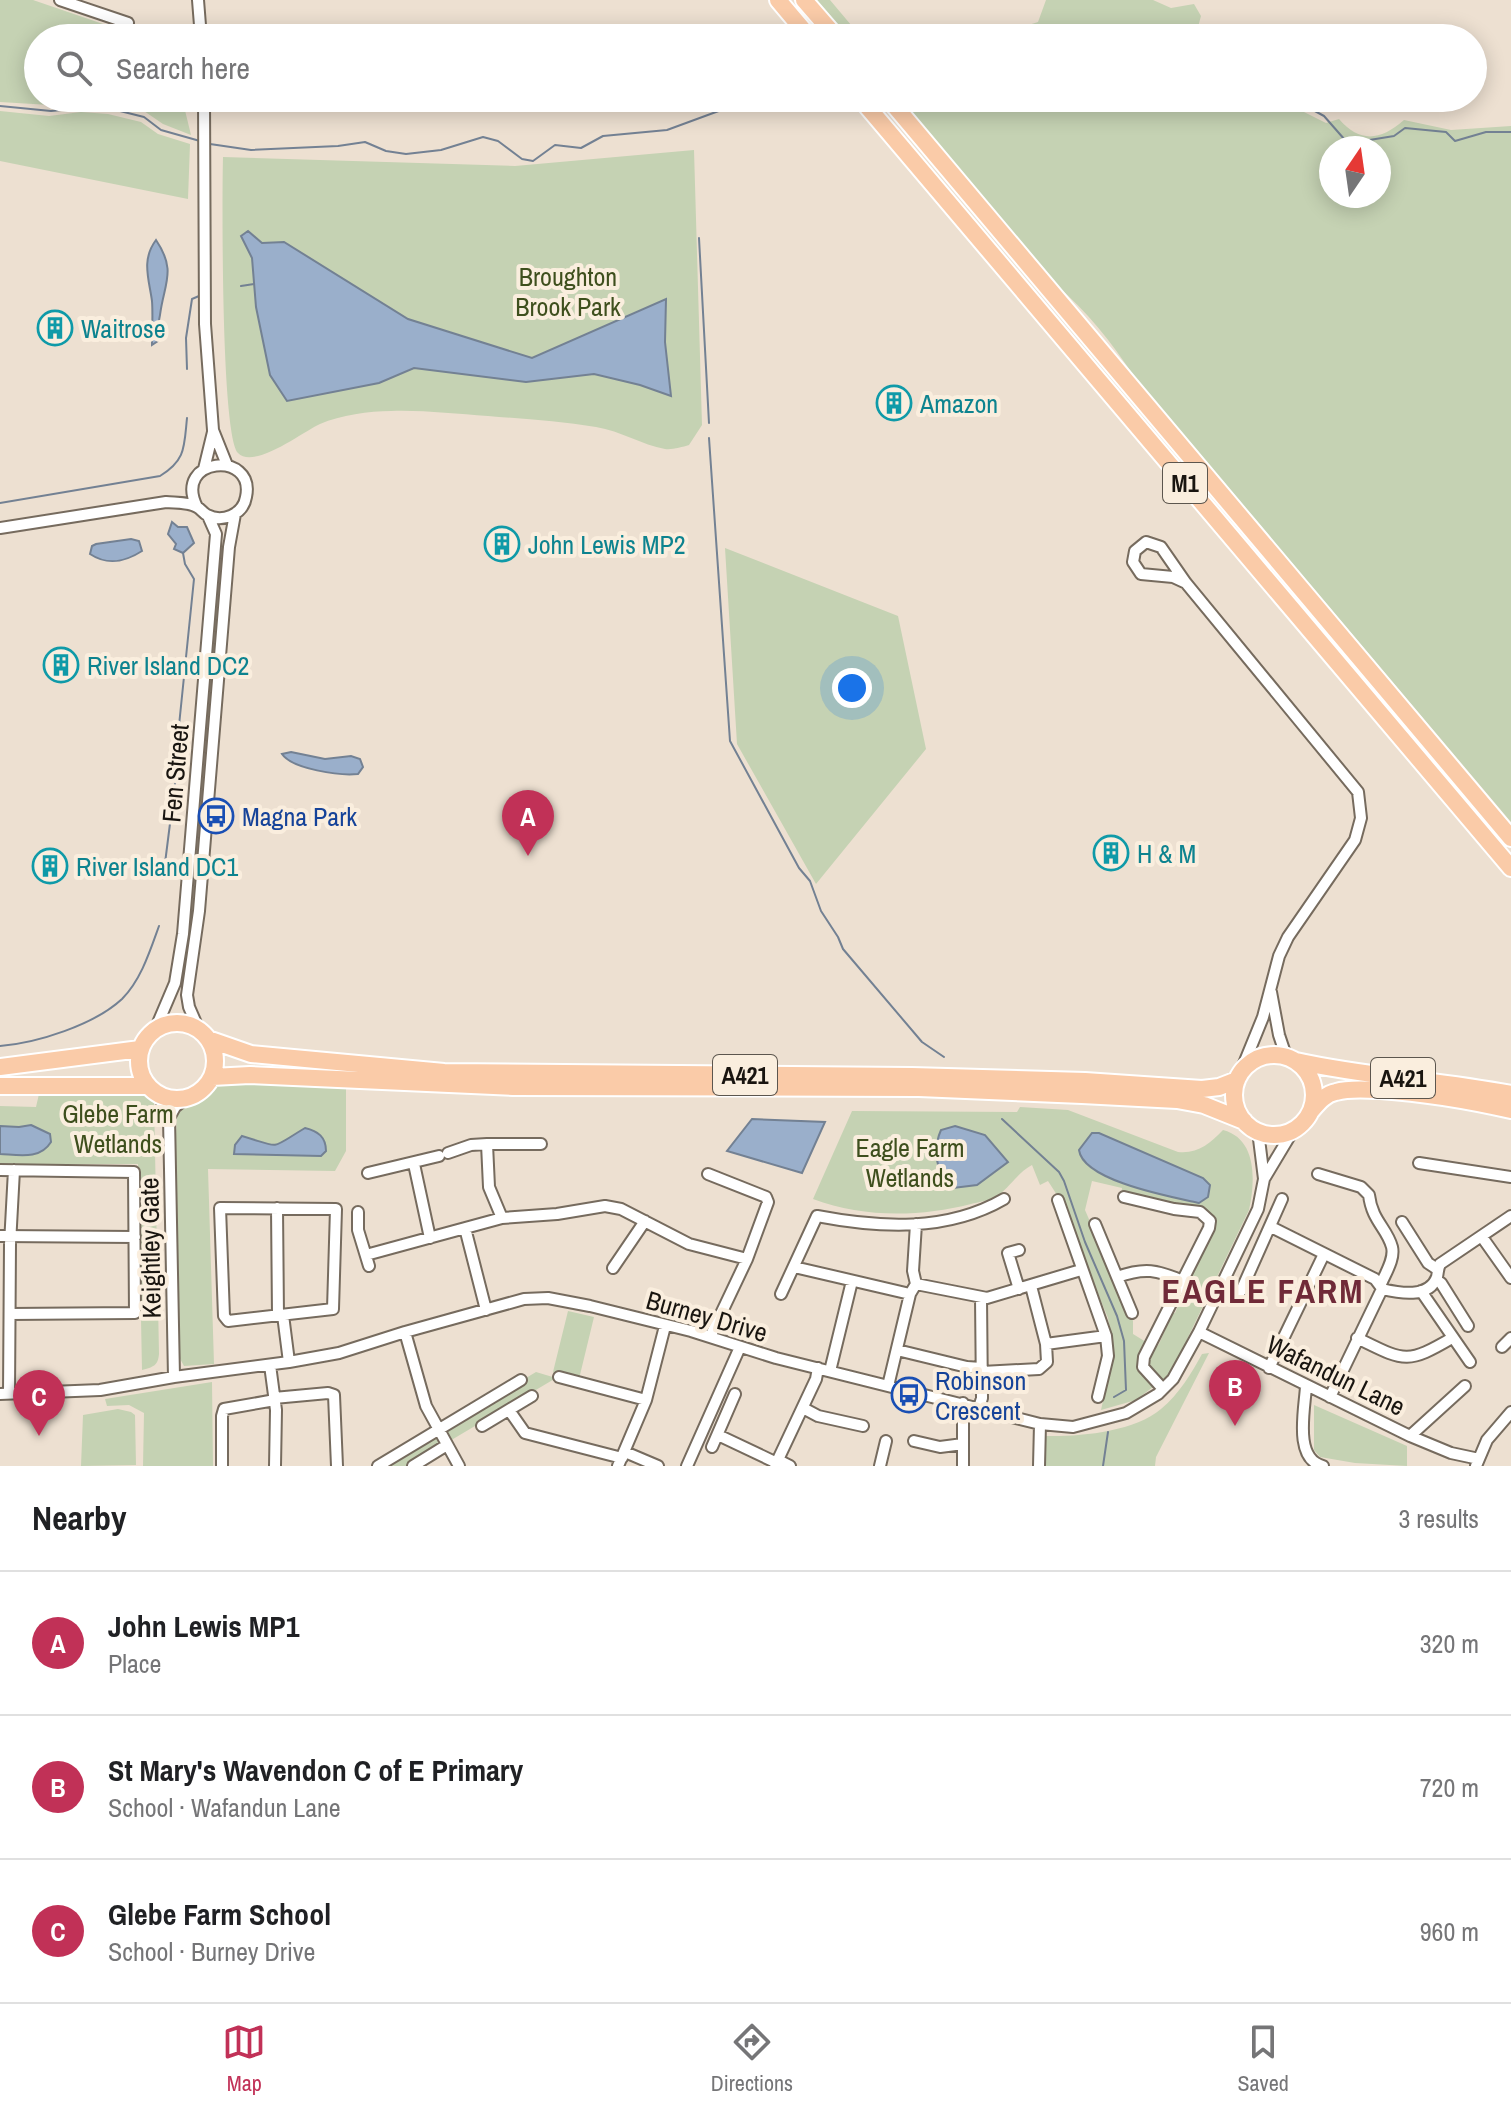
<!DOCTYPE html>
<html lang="en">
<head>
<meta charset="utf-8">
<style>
  :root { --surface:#fff; --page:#f6f6f6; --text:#202124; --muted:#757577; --line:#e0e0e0; --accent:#c13157 }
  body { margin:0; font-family:"Archivo Narrow",sans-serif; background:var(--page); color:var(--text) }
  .compass { position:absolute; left:1319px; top:136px; width:72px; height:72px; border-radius:50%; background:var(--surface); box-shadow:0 4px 20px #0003; rotate:13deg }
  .you { position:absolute; left:852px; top:688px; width:28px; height:28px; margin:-20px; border:6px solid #fff; border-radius:50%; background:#1a73e8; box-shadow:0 0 0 12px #1a73e833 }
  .badge { display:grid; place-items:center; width:52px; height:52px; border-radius:50%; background:var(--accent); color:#fff; font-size:26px; font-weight:700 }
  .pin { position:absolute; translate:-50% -66px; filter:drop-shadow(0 2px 4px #0008) }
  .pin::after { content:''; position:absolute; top:42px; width:28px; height:24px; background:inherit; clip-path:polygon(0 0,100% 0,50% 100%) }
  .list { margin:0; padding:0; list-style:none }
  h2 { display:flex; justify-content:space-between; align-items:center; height:104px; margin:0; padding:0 32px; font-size:34px }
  h2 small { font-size:26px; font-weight:400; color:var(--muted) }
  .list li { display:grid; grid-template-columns:52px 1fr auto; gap:24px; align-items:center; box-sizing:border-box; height:144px; padding:0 32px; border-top:2px solid var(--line) }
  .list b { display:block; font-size:30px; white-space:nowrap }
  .list p { margin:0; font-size:26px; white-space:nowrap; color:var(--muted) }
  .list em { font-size:26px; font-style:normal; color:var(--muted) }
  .icon { flex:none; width:44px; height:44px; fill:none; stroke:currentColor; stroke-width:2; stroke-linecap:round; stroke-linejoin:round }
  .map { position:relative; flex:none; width:1511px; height:1466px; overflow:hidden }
  .search { position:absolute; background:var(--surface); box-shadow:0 4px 20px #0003; left:24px; right:24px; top:24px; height:88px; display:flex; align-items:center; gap:20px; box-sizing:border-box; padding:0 28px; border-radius:44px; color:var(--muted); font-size:30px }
  .sheet { height:536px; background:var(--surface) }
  nav { display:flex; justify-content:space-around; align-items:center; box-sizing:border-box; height:112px; border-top:2px solid var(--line); background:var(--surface); font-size:22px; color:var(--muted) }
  nav a { display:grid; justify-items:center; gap:4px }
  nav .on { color:var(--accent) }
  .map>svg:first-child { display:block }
  .green { fill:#c5d2b3; fill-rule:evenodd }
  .water { fill:#9aafcb; stroke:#738193; stroke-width:2 }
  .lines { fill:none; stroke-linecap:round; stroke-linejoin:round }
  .stream { stroke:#738193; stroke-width:2 }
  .minor-casing { stroke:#766b5e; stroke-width:14 }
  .highway-casing { stroke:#fff; stroke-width:20 }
  .minor { stroke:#fff; stroke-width:10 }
  .highway { stroke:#facba8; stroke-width:16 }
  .labels { text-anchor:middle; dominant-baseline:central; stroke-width:8; stroke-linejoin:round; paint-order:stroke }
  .shield { fill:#faeede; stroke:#5c564e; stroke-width:2 }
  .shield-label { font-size:24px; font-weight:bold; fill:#191510 }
  .park-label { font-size:26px; fill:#3e4f1d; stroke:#faeede }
  .culture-label { font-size:26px; fill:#0d838f; stroke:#faeede; text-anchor:start }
  .street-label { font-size:26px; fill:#191510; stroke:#faeede }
  .transit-label { font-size:26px; fill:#164399; stroke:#faeede; text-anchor:start }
  .district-label { font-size:34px; font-weight:bold; letter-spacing:2px; fill:#702a38; stroke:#faeede }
</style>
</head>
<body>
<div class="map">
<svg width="1511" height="1466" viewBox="0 0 1511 1466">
  <rect width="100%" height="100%" fill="#ede0d1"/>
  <path class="green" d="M0 0H33L144 38H38V98H182L191 135 163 124 144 111 120 106 84 103 66 106 0 102Z
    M816 0H830L862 38H848Z
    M1046 0H1153L1171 8 1194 4 1201 16 1195 38H882C912 25 950 24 982 24 1001 25 1020 29 1038 22Z
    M899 98H1276L1326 123 1339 119C1360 143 1380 141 1404 120L1451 130 1511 126V822L1134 376C1111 342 1087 311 1056 285ZM1331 148H1379V196H1331Z
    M0 111 49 116 81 112 108 114 141 122 158 134 190 144 188 199 0 161Z
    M694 150 702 425 689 445C682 447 672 450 665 449 642 445 621 431 596 427 560 421 524 419 488 416 455 414 424 410 391 411 369 411 341 415 320 424 304 431 254 470 238 453 221 435 222 195 223 157L515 166Z
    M725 548 898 616 926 749 816 884 737 744Z
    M217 1079 346 1085V1151L335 1171 208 1169 214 1364 184 1366 178 1355 174 1167 177 1116 183 1108 204 1096Z
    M142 1093 154 1100 159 1354C158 1366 153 1367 142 1370L138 1164H0V1106L36 1107 39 1094Z
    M1020 1107 1068 1110 1178 1152C1198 1154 1209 1144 1223 1130 1258 1139 1255 1183 1249 1210L1170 1375 1164 1380H1158L1147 1365 1148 1356 1159 1344 1167 1326 1166 1323 1171 1313H1175C1183 1295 1187 1279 1196 1262L1200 1260 1212 1236 1210 1231 1214 1219 1121 1200 1122 1188 1092 1181 1085 1210 1133 1321V1334L1146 1342C1134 1361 1139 1372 1153 1387L1136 1400 1101 1410 1113 1356 1108 1318 1057 1195 1048 1181 1040 1185 1032 1165C1017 1173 1009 1189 995 1197 988 1201 978 1202 971 1204 920 1217 863 1218 813 1199L852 1111 1017 1112Z
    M568 1311 594 1317 579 1379 553 1372Z
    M1209 1353 1156 1457 1155 1466H1046L1045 1436C1078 1437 1134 1432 1161 1409 1179 1394 1191 1374 1202 1354Z
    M536 1372 556 1378 448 1442 440 1429Z
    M212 1382 213 1466H143L144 1413 129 1405 107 1406 105 1399Z
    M1314 1405 1407 1446V1466L1355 1463 1320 1457 1314 1450Z
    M118 1409 131 1412 135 1415 136 1465 81 1466 83 1415Z
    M437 1432 445 1444 409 1466H380Z"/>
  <path class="water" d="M248 231 262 243 284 242 408 319 532 358 666 299 665 342 671 396 640 385 594 374 526 382 414 368 379 383 287 401 270 375 256 307 252 258 241 236Z
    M156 240C177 271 164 283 160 315 158 323 158 332 158 341L152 345C152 331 153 315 152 301 149 279 141 260 156 240Z
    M172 522 178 527H187L194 543 183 553 174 549 176 544 168 534Z
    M131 539 139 541 142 551C125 562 108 566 90 554L92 546 96 544Z
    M291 752 325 759 351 756 360 759 363 767 358 774C340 776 292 769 282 754Z
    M752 1119 825 1122 802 1173 727 1151Z
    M31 1125 50 1134 51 1142C40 1160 19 1155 0 1154V1126L19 1127Z
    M955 1126 985 1135 1008 1162 977 1185 953 1188C935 1176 933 1148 941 1130Z
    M305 1128C318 1131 326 1137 326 1151L321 1156 234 1154 235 1145 242 1136C283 1148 268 1150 305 1128Z
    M1092 1133H1099L1203 1178 1210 1185 1208 1197 1199 1203C1172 1197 1083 1181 1079 1150Z"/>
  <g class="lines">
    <path class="stream" d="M909 38C957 29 1008 32 1056 38
      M1291 98 1324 116 1345 140 1351 143 1394 136 1405 128 1446 132 1455 141 1486 132H1511
      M0 106 51 111 83 108 116 110 144 117 161 130 200 141
      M210 144 251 150 338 146 365 142 386 151 406 154 441 150 483 137 498 141 522 159 533 161 555 145 581 148 603 136 667 130 754 98
      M699 238 709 423
      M241 286 254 284
      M187 369 186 338 192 299 199 296
      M709 438 730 741 799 868 810 881 821 911 838 937 843 949 922 1042 944 1057
      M0 503 160 476C186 460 184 447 187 418
      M177 745 194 579 185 564 183 553
      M163 879 175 784
      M0 1046C37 1043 94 1025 122 999 141 980 150 951 159 926
      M1002 1119 1059 1172 1064 1181 1085 1242 1117 1316 1124 1341 1126 1390 1114 1397
      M1103 1466 1108 1432"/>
    <g class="minor-casing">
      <path id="minor" d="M60 0 128 23
        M198 0 201 38
        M204 98 205 324 213 430 227 465
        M204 469 213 432
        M0 528 166 502C176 503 189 502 197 507 201 509 203 513 207 515 222 523 243 515 246 497 256 450 172 457 197 507
        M1186 583 1173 577 1141 574 1133 562 1135 551 1146 542 1161 547 1186 583 1358 792 1361 818 1355 840 1288 937 1279 956 1263 1017 1241 1071
        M1271 992 1279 1035 1286 1056
        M155 1030 175 983 183 934 216 534 208 516
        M199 1030 189 1007 187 995 199 911 229 547 235 514
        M159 1095 169 1118 174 1377
        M169 1118 175 1107 186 1098
        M1258 1131 1264 1179
        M487 1144H541
        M448 1153 471 1145 487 1144 489 1187 502 1218
        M1419 1163 1511 1177
        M414 1164 430 1238
        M0 1170 134 1172 135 1313 10 1314
        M368 1173 439 1156
        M708 1174 766 1197 768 1202 747 1259 710 1337
        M1318 1174 1361 1187 1369 1195C1372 1221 1387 1228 1392 1247 1395 1259 1385 1274 1381 1284
        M1124 1197 1174 1209 1200 1212 1210 1221 1209 1228 1144 1357 1143 1367 1163 1389
        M1058 1200 1106 1336 1108 1356 1098 1397
        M220 1208 336 1209 333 1309 228 1321 224 1316Z
        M277 1208 278 1315
        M358 1212V1230L369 1266
        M1402 1222 1428 1263 1437 1269
        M1095 1224 1132 1313
        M1271 1227 1375 1279 1381 1287
        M465 1228 486 1310
        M0 1236 135 1237
        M1482 1237 1511 1278
        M366 1255 502 1218 557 1214 605 1206 621 1209 689 1244 747 1259
        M794 1267 910 1294
        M613 1268 645 1221
        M1117 1277C1145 1267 1157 1270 1183 1281
        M1436 1280 1441 1283 1468 1326
        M916 1284 913 1271 916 1224
        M1019 1289 1008 1253 1019 1250
        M1241 1291 1282 1199
        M1421 1291 1470 1362
        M781 1294 817 1216C880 1228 947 1232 1004 1199
        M283 1315 289 1362
        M405 1332 426 1406 459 1466
        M1199 1332 1410 1436 1465 1386
        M1357 1338C1404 1361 1406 1365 1452 1338
        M1046 1344 1106 1336
        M1502 1347 1511 1338
        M897 1350 967 1367 981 1368
        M270 1365 276 1410 275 1466
        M1269 1368 1324 1254
        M830 1371 852 1281
        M982 1372 1039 1369 1047 1362 1046 1344 1031 1286
        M559 1377 646 1400
        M888 1386 910 1294 916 1284 987 1298 1081 1270
        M1306 1386C1305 1408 1293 1459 1323 1466
        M0 1394 100 1390 174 1377 289 1362 339 1353 405 1332 524 1299 548 1298 590 1306 691 1331 776 1358 1040 1424 1073 1427 1126 1413 1158 1394 1173 1379 1199 1332 1258 1209 1264 1179 1294 1129
        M9 1394 10 1244 14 1170
        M1330 1397 1382 1289C1399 1293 1429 1299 1437 1277 1438 1272 1438 1268 1440 1264L1511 1216
        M274 1398 328 1393 334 1395 337 1466
        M803 1408 818 1416 863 1426
        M979 1408 982 1398 981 1298
        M509 1410 525 1433 622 1458
        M482 1426 532 1396
        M718 1435 777 1463
        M1410 1436 1451 1453 1479 1459
        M914 1441 940 1447 963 1444
        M712 1447 735 1394
        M625 1452 658 1466
        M778 1460 790 1466
        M222 1466V1416L224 1409 275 1400
        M378 1466 521 1380
        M413 1466 447 1445
        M618 1466 646 1400 665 1326
        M687 1466 740 1347
        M775 1466 816 1379 818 1368
        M880 1466 886 1441
        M963 1466V1403
        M1039 1466 1040 1424
        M1476 1466 1487 1440 1511 1412"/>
    </g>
    <g class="highway-casing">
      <path id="highway" d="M778 0 810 38
        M804 0 837 38
        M860 98 1511 868
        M888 98 1511 838
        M139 1061a38 38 0 1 1 76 0a38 38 0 1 1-76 0Z
        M208 1039 251 1054 444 1072 912 1076 1085 1081 1202 1089 1219 1087 1237 1080
        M1234 1095a40 40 0 1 1 80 0a40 40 0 1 1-80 0Z
        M1296 1061C1367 1077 1440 1080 1511 1094
        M0 1067 140 1049
        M212 1077 250 1075 513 1087 919 1088 1082 1095 1177 1100 1204 1105 1244 1121
        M0 1086H148
        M1311 1111C1318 1103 1325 1094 1336 1092 1350 1088 1365 1090 1380 1090 1425 1093 1467 1100 1511 1110"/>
    </g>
    <use href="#minor" class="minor"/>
    <use href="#highway" class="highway"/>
  </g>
  <defs>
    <g id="building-ring" transform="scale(1.8)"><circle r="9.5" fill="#faeede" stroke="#0f9aa8" stroke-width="1.5"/><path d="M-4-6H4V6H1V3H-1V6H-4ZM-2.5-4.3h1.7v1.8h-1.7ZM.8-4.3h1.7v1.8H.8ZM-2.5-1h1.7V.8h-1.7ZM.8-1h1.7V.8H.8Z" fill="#0f9aa8"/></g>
    <g id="bus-ring" transform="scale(1.8)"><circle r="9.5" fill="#faeede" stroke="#1a4fb4" stroke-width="1.5"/><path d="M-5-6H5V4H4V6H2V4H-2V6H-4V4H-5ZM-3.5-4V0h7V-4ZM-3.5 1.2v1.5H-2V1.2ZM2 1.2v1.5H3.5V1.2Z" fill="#1a4fb4"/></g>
  </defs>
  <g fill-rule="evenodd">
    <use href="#building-ring" x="55" y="328"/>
    <use href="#building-ring" x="894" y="403"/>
    <use href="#building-ring" x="502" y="544"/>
    <use href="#building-ring" x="61" y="665"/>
    <use href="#bus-ring" x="216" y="816"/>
    <use href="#building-ring" x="1111" y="853"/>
    <use href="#building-ring" x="50" y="866"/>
    <use href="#bus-ring" x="909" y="1395"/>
  </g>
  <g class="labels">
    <g class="shield">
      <rect x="1163" y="463" width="44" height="40" rx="6"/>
      <rect x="713" y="1055" width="64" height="40" rx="6"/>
      <rect x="1371" y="1058" width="64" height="40" rx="6"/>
    </g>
    <g class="shield-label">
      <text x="1185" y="483">M1</text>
      <text x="745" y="1075">A421</text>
      <text x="1403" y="1078">A421</text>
    </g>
    <g class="park-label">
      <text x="568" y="276">Broughton<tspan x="568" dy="30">Brook Park</tspan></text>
      <text x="118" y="1113">Glebe Farm<tspan x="118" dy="30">Wetlands</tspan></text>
      <text x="910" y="1147">Eagle Farm<tspan x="910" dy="30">Wetlands</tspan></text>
    </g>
    <g class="culture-label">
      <text x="81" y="328">Waitrose</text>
      <text x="920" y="403">Amazon</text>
      <text x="528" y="544">John Lewis MP2</text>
      <text x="87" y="665">River Island DC2</text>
      <text x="1137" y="853">H &amp; M</text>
      <text x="76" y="866">River Island DC1</text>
    </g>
    <g class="street-label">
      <text transform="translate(175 773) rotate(-85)">Fen Street</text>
      <text transform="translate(150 1248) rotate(-91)">Keightley Gate</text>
      <text transform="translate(707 1316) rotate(16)">Burney Drive</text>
      <text transform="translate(1336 1375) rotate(26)">Wafandun Lane</text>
    </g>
    <g class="transit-label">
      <text x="242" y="816">Magna Park</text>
      <text x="935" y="1380">Robinson<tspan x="935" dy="30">Crescent</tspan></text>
    </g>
    <g class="district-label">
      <text x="1263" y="1291">EAGLE FARM</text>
    </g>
  </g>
</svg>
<svg class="compass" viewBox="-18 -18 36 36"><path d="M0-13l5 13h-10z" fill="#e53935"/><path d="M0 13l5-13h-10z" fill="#757577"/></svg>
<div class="you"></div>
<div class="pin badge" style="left:528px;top:856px">A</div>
<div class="pin badge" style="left:1235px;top:1426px">B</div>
<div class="pin badge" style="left:39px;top:1436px">C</div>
<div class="search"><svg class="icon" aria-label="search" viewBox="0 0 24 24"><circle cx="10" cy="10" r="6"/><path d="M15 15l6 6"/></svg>Search here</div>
</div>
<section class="sheet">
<h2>Nearby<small>3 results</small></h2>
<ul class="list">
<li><span class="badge">A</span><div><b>John Lewis MP1</b><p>Place</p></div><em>320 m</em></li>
<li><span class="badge">B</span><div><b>St Mary's Wavendon C of E Primary</b><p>School · Wafandun Lane</p></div><em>720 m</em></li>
<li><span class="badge">C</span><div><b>Glebe Farm School</b><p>School · Burney Drive</p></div><em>960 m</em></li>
</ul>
</section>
<nav>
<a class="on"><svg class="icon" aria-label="map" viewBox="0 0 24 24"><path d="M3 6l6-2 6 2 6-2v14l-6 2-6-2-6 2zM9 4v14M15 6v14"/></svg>Map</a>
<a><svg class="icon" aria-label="directions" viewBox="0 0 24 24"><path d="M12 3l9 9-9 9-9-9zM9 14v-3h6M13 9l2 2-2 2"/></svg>Directions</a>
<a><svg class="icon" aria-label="saved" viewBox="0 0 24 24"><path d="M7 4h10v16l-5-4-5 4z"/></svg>Saved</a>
</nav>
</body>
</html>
